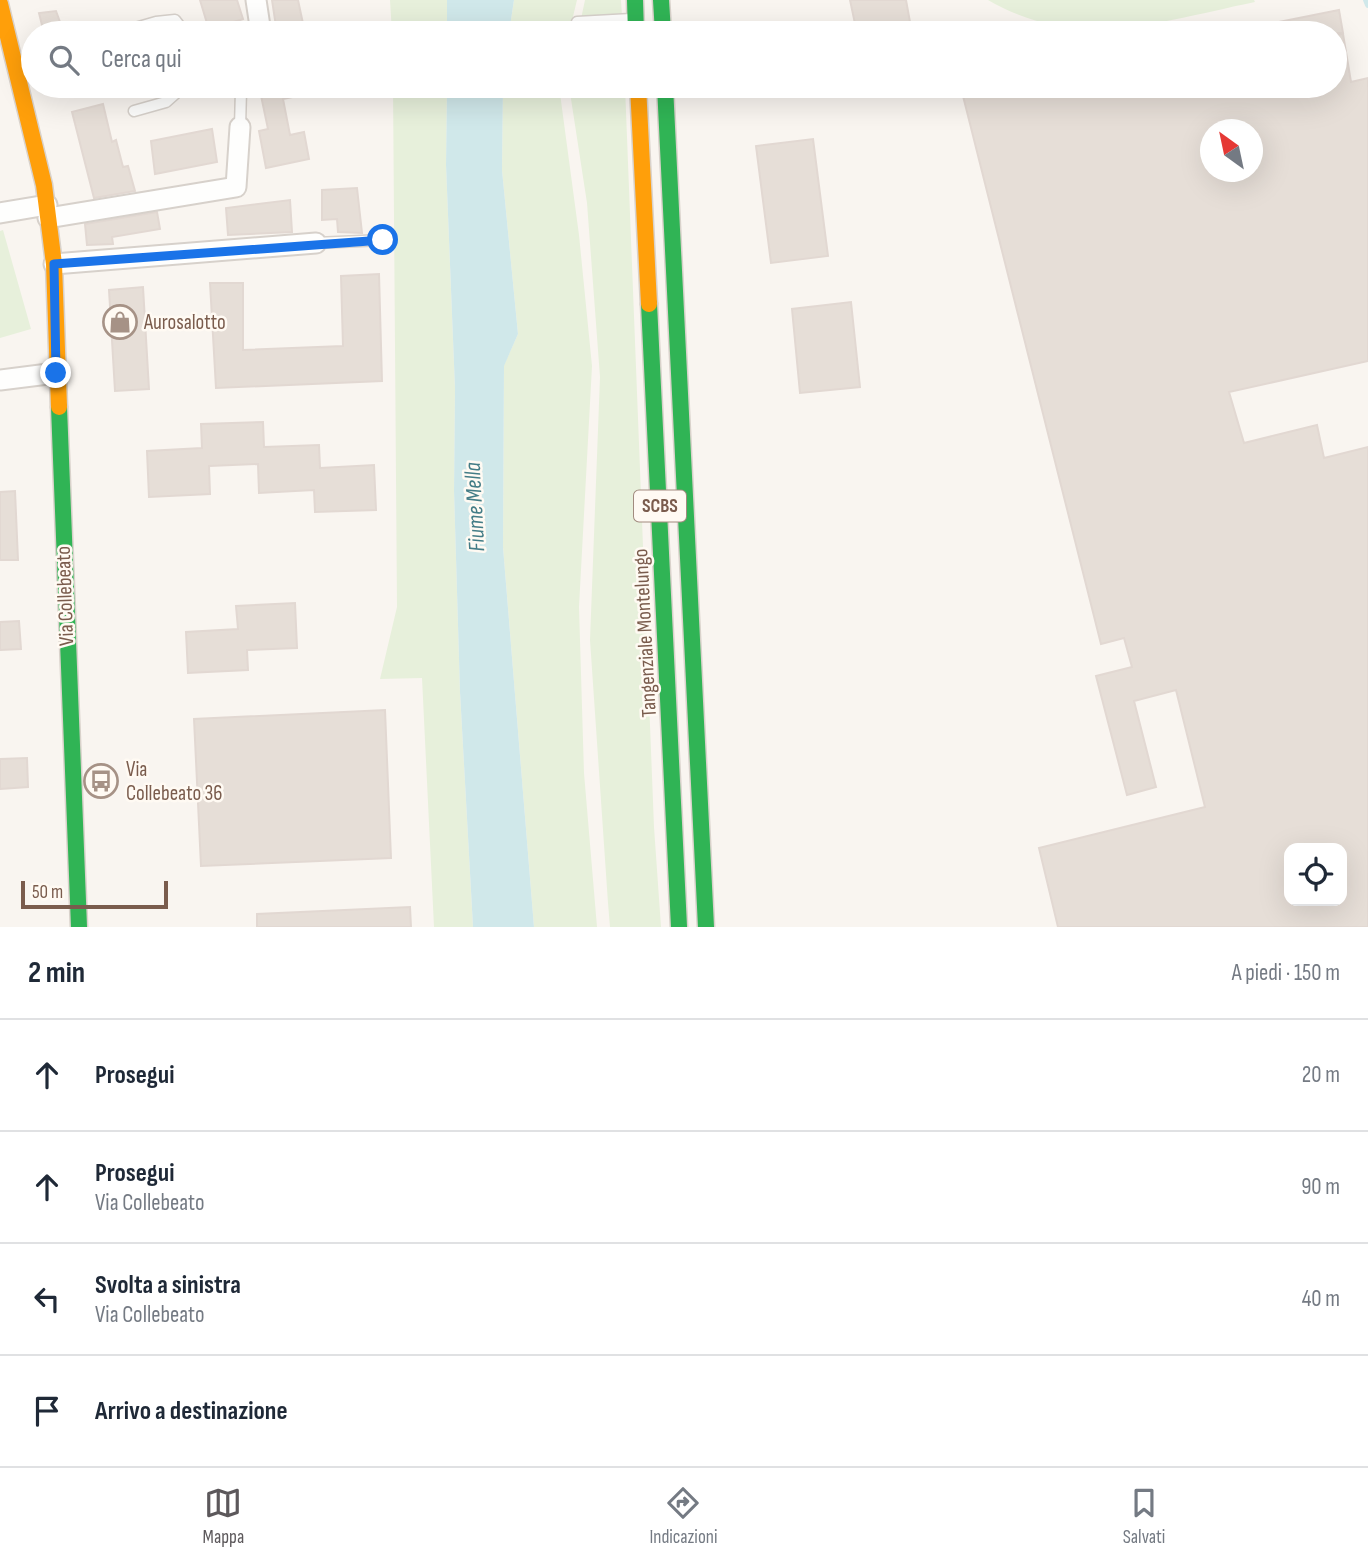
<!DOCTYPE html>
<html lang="it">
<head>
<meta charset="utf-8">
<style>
  :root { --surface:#fff; --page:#f2f2f3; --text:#1f2937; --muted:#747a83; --line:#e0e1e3; --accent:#5c585b }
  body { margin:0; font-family:"Sofia Sans Condensed",sans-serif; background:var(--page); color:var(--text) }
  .controls { position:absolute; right:21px; bottom:21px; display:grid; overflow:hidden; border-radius:14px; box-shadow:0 7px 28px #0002 }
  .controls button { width:63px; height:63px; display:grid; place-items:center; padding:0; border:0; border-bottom:2px solid var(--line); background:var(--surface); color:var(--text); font:35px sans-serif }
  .compass { position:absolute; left:1200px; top:119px; width:63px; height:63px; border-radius:50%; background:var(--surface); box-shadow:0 7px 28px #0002; rotate:327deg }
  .scale { position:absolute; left:21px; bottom:18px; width:147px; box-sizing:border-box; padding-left:7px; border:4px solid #7a5c4d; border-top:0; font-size:19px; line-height:24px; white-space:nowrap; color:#7a5c4d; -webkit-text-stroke:5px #fffaf3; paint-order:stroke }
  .stop { position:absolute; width:21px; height:21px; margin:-16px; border:5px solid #1a73e8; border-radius:50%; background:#fff }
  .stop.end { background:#1a73e8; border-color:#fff; box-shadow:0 2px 7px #0008 }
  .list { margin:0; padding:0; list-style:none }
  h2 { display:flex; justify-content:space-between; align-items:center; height:91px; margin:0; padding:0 28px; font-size:30px }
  h2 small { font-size:23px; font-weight:400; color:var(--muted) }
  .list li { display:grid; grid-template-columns:46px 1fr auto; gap:21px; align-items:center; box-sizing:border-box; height:112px; padding:0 28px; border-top:2px solid var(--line) }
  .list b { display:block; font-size:26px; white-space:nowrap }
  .list p { margin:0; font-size:23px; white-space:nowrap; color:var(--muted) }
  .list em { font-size:23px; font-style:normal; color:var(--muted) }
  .icon { flex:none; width:38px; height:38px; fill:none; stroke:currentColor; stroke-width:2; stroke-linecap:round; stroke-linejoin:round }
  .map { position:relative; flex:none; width:1368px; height:927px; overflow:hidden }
  .search { position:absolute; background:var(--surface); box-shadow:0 7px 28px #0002; left:21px; right:21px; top:21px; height:77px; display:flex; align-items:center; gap:18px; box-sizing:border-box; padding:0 24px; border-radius:38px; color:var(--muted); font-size:26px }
  .sheet { height:539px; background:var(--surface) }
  nav { display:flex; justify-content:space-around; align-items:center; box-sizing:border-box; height:98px; border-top:2px solid var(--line); background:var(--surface); font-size:19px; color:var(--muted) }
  nav a { display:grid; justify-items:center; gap:4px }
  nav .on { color:var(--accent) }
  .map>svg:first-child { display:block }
  .green { fill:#e7f0db }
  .water { fill:#d0e8ea }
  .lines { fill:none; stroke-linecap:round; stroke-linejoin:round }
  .stream { stroke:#d0e8ea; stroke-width:6 }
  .building { fill:#e6ded7; stroke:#e2d8d2; stroke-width:2; fill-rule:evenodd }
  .lane-casing { stroke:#d7d1cb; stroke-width:13 }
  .street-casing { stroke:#d7d1cb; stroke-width:23 }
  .fast-casing { stroke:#d9d2cb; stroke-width:19 }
  .slow-casing { stroke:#d9d2cb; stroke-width:19 }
  .lane { stroke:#fefefd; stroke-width:10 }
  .street { stroke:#fefefd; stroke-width:19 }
  .fast { stroke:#30b455; stroke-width:16 }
  .slow { stroke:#ff9f0a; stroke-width:16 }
  .route { stroke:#1a73e8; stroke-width:9 }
  .labels { text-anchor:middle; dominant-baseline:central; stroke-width:5; stroke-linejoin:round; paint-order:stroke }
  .shield { fill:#fffaf3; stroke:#a28b7f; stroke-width:2 }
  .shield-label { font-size:19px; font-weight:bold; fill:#7a5c4d }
  .poi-label { font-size:21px; fill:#7a5c4d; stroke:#fffaf3; text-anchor:start }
  .street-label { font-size:21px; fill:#7a5c4d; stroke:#fffaf3 }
  .water-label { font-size:23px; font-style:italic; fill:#437c86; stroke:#fffaf3 }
</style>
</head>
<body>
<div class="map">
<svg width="1368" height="927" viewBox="0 0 1368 927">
  <rect width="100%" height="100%" fill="#f9f5f0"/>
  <path class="green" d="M390 0H447V33H392Z
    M514 0H577L569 33H509Z
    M585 0H621L623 33H578Z
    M988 0H1254L1255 2C1162 21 1077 52 988 0Z
    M393 86H447L446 165 455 389 454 491 460 692 473 927H434L422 678 380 679 397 607Z
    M503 86H559L579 235 592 366 579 607 584 773 597 927H534L503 547 504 365 518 334 502 170Z
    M569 86H625L654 827 661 927H610L608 903 590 640 600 377 587 203Z
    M3 230 31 329 0 338V231Z"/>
  <path class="water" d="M447 0H514L509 33H447Z
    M447 86H503L502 170 518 334 504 366 503 547 534 927H473L460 692 454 491 455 389 446 165Z"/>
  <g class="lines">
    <path class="stream" d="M1366 0 1368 5"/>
  </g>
  <path class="building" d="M200 0H237L243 19 209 30Z
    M272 0H298L305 33H277Z
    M850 0H906L912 33H857Z
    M1339 10 1343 33H1260L1259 26Z
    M56 11 64 33H44L39 13Z
    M1343 34 1351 82 1368 78V361L1229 392 1244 443 1317 425 1324 458 1368 447V927H1058L1039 848 1205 807 1176 690 1134 701 1156 787 1127 795 1096 676 1132 667 1124 638 1101 644 961 88 1335 86V35ZM1210 130H1252V172H1210ZM1289 848H1342V901H1289Z
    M259 86H311L312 93 283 99 290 135 304 132 309 159 266 168 259 131 268 129Z
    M103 104 112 142 116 140 123 167 128 166 135 191 94 198 72 112Z
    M212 129 217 162 155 174 151 141Z
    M813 139 828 256 771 263 756 146Z
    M357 188 362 233 338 232 337 219 322 220V190Z
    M290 200 292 232 228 235 226 208Z
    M157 212 160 229 112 237 113 244 87 245 85 224Z
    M379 274 382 381 216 388 210 283H243V350L343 346 341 276Z
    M143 287 149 389 115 391 109 290Z
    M851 302 860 387 800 393 792 309Z
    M263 422 264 447 319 445 320 468 374 465 376 510 315 512 314 490 259 493 258 464 209 466 210 494 149 497 147 451 202 448 201 424Z
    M15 491 18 560H0V492Z
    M295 603 297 648 247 650 248 670 188 673 186 632 238 629 236 606Z
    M19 621 21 649 0 650V622Z
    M385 710 391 858 201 866 194 719Z
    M27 758 28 787 0 789V759Z
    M410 907 411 927H257V914Z"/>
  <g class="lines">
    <g class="lane-casing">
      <path id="lane" d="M577 22 631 19
        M118 33 156 22 175 20 185 33
        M134 111 166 102 184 86
        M240 127 241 90
        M316 243 383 240"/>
    </g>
    <g class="street-casing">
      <path id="street" d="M256 0 261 33
        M0 213 47 205
        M48 218 236 187 240 127
        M54 264 316 243
        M0 380 56 373"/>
    </g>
    <g class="fast-casing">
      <path id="fast" d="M635 0 636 33
        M661 0 663 33
        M665 86 706 927
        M649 304 679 927
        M59 407 79 927"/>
    </g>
    <g class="slow-casing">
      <path id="slow" d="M0 4 44 185 54 264 59 407
        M638 86 649 304"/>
    </g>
    <use href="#lane" class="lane"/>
    <use href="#street" class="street"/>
    <use href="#fast" class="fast"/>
    <use href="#slow" class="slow"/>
  </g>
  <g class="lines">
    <path class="route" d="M56 373 54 264 383 240"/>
  </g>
  <defs>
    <g id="shop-ring" transform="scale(1.75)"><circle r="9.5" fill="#fffaf3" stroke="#a69286" stroke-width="1.5"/><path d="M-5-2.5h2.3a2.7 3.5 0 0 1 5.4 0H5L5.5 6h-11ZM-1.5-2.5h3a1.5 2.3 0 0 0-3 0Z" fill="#a69286"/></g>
    <g id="bus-ring" transform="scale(1.75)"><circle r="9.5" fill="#fffaf3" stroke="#a69286" stroke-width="1.5"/><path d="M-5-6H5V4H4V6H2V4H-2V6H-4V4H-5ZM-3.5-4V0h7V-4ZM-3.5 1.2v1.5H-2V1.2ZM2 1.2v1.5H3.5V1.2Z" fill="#a69286"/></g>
  </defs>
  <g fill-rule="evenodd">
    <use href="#shop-ring" x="120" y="322"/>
    <use href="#bus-ring" x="101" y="781"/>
  </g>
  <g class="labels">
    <rect class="shield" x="634" y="490.5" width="52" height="31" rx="5"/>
    <g class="shield-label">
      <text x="660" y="506">SCBS</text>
    </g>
    <g class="poi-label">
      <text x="144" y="322">Aurosalotto</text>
      <text x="126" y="769">Via<tspan x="126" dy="24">Collebeato 36</tspan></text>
    </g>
    <g class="street-label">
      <text transform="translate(65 596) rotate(-92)">Via Collebeato</text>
      <text transform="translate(645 633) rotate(-93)">Tangenziale Montelungo</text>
    </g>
    <g class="water-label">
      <text transform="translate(475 507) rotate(-93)">Fiume Mella</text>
    </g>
  </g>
</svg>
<div class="controls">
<button><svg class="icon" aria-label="locate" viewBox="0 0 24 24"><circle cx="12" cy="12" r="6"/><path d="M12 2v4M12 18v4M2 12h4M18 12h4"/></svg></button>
</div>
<svg class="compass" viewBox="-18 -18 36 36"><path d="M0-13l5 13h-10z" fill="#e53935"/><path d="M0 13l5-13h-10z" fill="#747a83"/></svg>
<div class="scale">50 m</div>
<div class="stop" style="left:383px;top:240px"></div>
<div class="stop end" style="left:56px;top:373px"></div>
<div class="search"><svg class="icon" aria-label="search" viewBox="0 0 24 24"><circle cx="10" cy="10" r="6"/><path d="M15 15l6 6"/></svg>Cerca qui</div>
</div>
<section class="sheet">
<h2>2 min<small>A piedi · 150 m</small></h2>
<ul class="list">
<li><svg class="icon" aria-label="ahead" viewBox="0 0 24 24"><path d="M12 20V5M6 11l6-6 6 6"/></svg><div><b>Prosegui</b></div><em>20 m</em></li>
<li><svg class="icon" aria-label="ahead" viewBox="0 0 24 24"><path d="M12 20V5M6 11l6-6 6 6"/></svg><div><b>Prosegui</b><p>Via Collebeato</p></div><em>90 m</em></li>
<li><svg class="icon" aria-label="left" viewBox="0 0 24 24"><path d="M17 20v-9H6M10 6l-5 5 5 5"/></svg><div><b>Svolta a sinistra</b><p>Via Collebeato</p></div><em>40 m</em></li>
<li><svg class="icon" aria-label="arrive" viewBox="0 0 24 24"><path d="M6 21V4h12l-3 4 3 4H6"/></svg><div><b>Arrivo a destinazione</b></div></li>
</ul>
</section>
<nav>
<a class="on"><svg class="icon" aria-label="map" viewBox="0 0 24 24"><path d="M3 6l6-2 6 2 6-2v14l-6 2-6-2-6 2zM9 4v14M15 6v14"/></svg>Mappa</a>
<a><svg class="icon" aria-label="directions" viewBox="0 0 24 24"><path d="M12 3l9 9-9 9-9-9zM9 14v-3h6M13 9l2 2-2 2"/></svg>Indicazioni</a>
<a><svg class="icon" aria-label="saved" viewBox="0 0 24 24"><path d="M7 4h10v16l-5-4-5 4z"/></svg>Salvati</a>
</nav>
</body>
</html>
